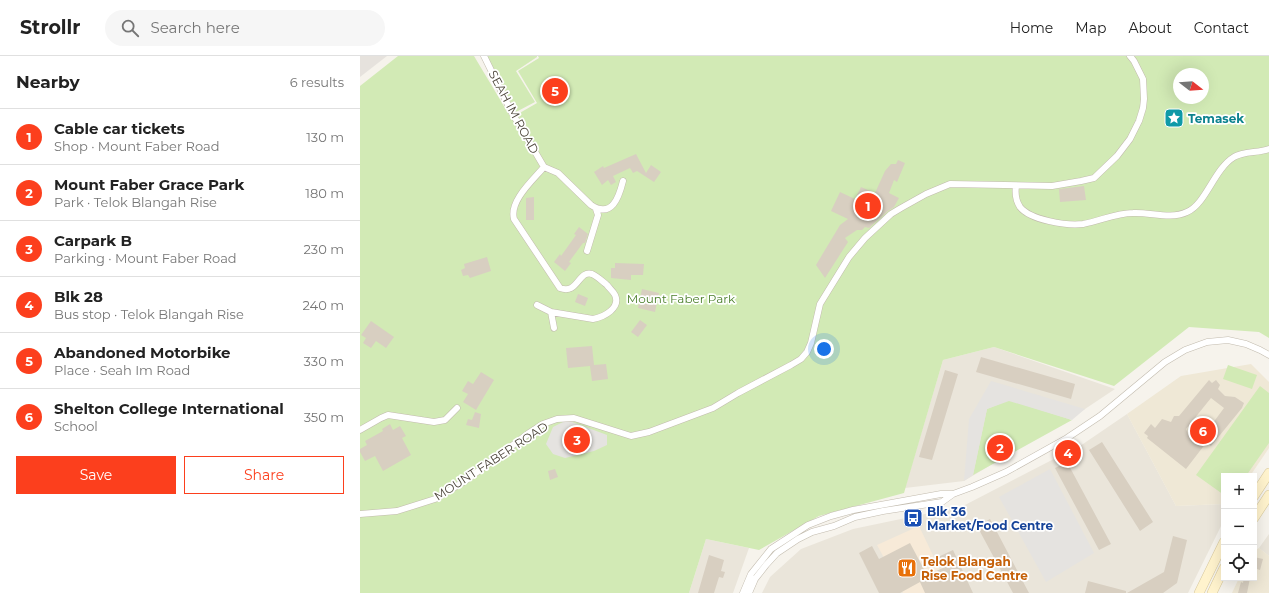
<!DOCTYPE html>
<html lang="en">
<head>
<meta charset="utf-8">
<style>
  :root { --surface:#fff; --page:#f6f6f6; --text:#222; --muted:#767676; --line:#e0e0e0; --accent:#fc3f1d }
  body { margin:0; font-family:Montserrat,sans-serif; background:var(--page); color:var(--text) }
  .controls { position:absolute; right:12px; bottom:12px; display:grid; overflow:hidden; border-radius:0px; box-shadow:0 4px 16px #0002 }
  .controls button { width:36px; height:36px; display:grid; place-items:center; padding:0; border:0; border-bottom:1px solid var(--line); background:var(--surface); color:var(--text); font:20px sans-serif }
  .compass { position:absolute; left:813px; top:12px; width:36px; height:36px; border-radius:50%; background:var(--surface); box-shadow:0 4px 16px #0002; rotate:107deg }
  .you { position:absolute; left:464px; top:293px; width:14px; height:14px; margin:-10px; border:3px solid #fff; border-radius:50%; background:#1a73e8; box-shadow:0 0 0 6px #1a73e833 }
  .badge { display:grid; place-items:center; width:26px; height:26px; border-radius:50%; background:var(--accent); color:#fff; font-size:13px; font-weight:700 }
  .pin { position:absolute; translate:-50% -50%; border:2px solid #fff; box-shadow:0 1px 4px #0006 }
  .list { margin:0; padding:0; list-style:none }
  h2 { display:flex; justify-content:space-between; align-items:center; height:52px; margin:0; padding:0 16px; font-size:17px }
  h2 small { font-size:13px; font-weight:400; color:var(--muted) }
  .list li { display:grid; grid-template-columns:26px 1fr auto; gap:12px; align-items:center; box-sizing:border-box; height:56px; padding:0 16px; border-top:1px solid var(--line) }
  .list b { display:block; font-size:15px; white-space:nowrap }
  .list p { margin:0; font-size:13px; white-space:nowrap; color:var(--muted) }
  .list em { font-size:13px; font-style:normal; color:var(--muted) }
  .actions { display:flex; gap:8px; padding:12px 16px }
  .actions a { flex:1; padding:9px 0; border:1px solid var(--accent); border-radius:0px; text-align:center; font-size:14px; color:var(--accent) }
  .actions .main { background:var(--accent); color:#fff }
  .icon { flex:none; width:22px; height:22px; fill:none; stroke:currentColor; stroke-width:2; stroke-linecap:round; stroke-linejoin:round }
  .map { position:relative; flex:none; width:909px; height:537px; overflow:hidden }
  header { display:flex; align-items:center; gap:24px; box-sizing:border-box; height:56px; padding:0 20px; background:var(--surface); border-bottom:1px solid var(--line) }
  header strong { font-size:19px }
  nav { display:flex; gap:22px; margin-inline-start:auto; font-size:14px }
  .search { width:280px; height:36px; background:var(--page); display:flex; align-items:center; gap:10px; box-sizing:border-box; padding:0 14px; border-radius:22px; color:var(--muted); font-size:15px }
  main { display:flex }
  aside { flex:1; background:var(--surface) }
  .map>svg:first-child { display:block }
  .residential { fill:#eae5da }
  .commercial { fill:#f7ead8 }
  .industrial { fill:#e6e2dd }
  .education { fill:#efe8d6 }
  .green { fill:#d2eab5; fill-rule:evenodd }
  .parking { fill:#e5e3e0 }
  .building { fill:#d8cfc1; fill-rule:evenodd }
  .lines { fill:none; stroke-linecap:round; stroke-linejoin:round }
  .minor-casing { stroke:#c2bbae; stroke-width:7 }
  .secondary-casing { stroke:#d6c79b; stroke-width:10 }
  .minor { stroke:#fff; stroke-width:6 }
  .secondary { stroke:#fff3cd; stroke-width:9 }
  .labels { text-anchor:middle; dominant-baseline:central; stroke-width:3.5; stroke-linejoin:round; paint-order:stroke }
  .street-label { font-size:12px; fill:#4b4439; stroke:#fff }
  .culture-label { font-size:12px; font-weight:bold; fill:#0d838f; stroke:#fff; text-anchor:start }
  .park-label { font-size:12px; fill:#4a7f2a; stroke:#fff }
  .transit-label { font-size:12px; font-weight:bold; fill:#164399; stroke:#fff; text-anchor:start }
  .food-label { font-size:12px; font-weight:bold; fill:#c56008; stroke:#fff; text-anchor:start }
</style>
</head>
<body>
<header>
<strong>Strollr</strong>
<div class="search"><svg class="icon" aria-label="search" viewBox="0 0 24 24"><circle cx="10" cy="10" r="6"/><path d="M15 15l6 6"/></svg>Search here</div>
<nav><a>Home</a><a>Map</a><a>About</a><a>Contact</a></nav>
</header>
<main>
<aside>
<h2>Nearby<small>6 results</small></h2>
<ul class="list">
<li><span class="badge">1</span><div><b>Cable car tickets</b><p>Shop · Mount Faber Road</p></div><em>130 m</em></li>
<li><span class="badge">2</span><div><b>Mount Faber Grace Park</b><p>Park · Telok Blangah Rise</p></div><em>180 m</em></li>
<li><span class="badge">3</span><div><b>Carpark B</b><p>Parking · Mount Faber Road</p></div><em>230 m</em></li>
<li><span class="badge">4</span><div><b>Blk 28</b><p>Bus stop · Telok Blangah Rise</p></div><em>240 m</em></li>
<li><span class="badge">5</span><div><b>Abandoned Motorbike</b><p>Place · Seah Im Road</p></div><em>330 m</em></li>
<li><span class="badge">6</span><div><b>Shelton College International</b><p>School</p></div><em>350 m</em></li>
</ul>
<div class="actions"><a class="main">Save</a><a>Share</a></div>
</aside>
<div class="map">
<svg width="909" height="537" viewBox="0 0 909 537">
  <rect width="100%" height="100%" fill="#f6f3ec"/>
  <path class="residential" d="M634 291 755 333 725 353 604 425 545 432 583 304Z
    M767 358 816 450 864 448V464L828 537H402L410 521 441 493 493 473 603 450 723 388Z
    M909 478V500L899 492Z
    M346 483 389 492 373 537H329Z"/>
  <path class="commercial" d="M559 470 591 537H543L517 489Z"/>
  <path class="industrial" d="M0 0H27L0 21Z"/>
  <path class="education" d="M891 308 909 326V392L890 420H864V448L816 450 767 358 821 320Z
    M899 492 909 500V537H872L879 522H894V495Z"/>
  <path class="green" d="M38 0H114L151 62 177 47 158 15 179 2 178 0H909V282L899 276 829 271 754 330 634 291 583 304 544 437 459 460 399 494 346 483 329 537H0V30ZM819 18H843V42H819Z
    M125 0H177V1L156 15 175 46 156 56Z
    M868 309 897 319 892 333 863 323Z
    M900 330 909 337V387L886 420H864V439L836 419Z
    M649 344 712 364 613 419 627 353Z"/>
  <path class="parking" d="M631 325 725 353 712 364 649 345 627 353 613 419 604 425 609 363Z
    M207 364 247 379V389L234 395 205 402 193 398 186 388 193 371Z
    M690 413 734 497 686 526 639 441Z"/>
  <path class="building" d="M276 98 286 117 291 109 301 116 294 126 277 115 273 117 270 112 253 120 256 126 251 129 248 124 242 129 234 116 243 110 244 112Z
    M538 104 545 107 537 126 534 124 529 137 539 142 534 151 528 155 509 172 505 171 502 174H497L485 182 488 186 465 222 456 209 480 169 488 163 471 155 480 136 495 143 501 131 515 137 525 115 531 108H536Z
    M724 130 726 144 700 146 699 133Z
    M174 141V164H166V142Z
    M219 171 228 178 225 187H223L209 206 211 207 205 215 194 206 200 198 201 200 216 179 214 178Z
    M127 201 131 215 110 222 108 219 103 220 101 214 105 212 104 208Z
    M255 207 284 208 283 219H271V224L251 222V212H255Z
    M282 233 299 237 295 256 278 252Z
    M218 238 228 242 225 250 215 246Z
    M280 264 287 269 278 281 271 276Z
    M11 265 34 281 26 292 16 285 11 292 3 287 6 282 1 279Z
    M232 290 234 309 246 308 248 323 232 325 230 310 208 312 206 292Z
    M621 301 715 328 711 343 616 316Z
    M585 314 598 318 572 404 559 401Z
    M121 316 134 324 116 354 103 346 108 338 102 335 108 325 113 328Z
    M849 324 852 327 856 324 860 329 858 333 865 340 875 341 884 347 882 352 851 390 846 387 826 413 787 382 788 380 784 377 791 368 795 372 802 363 811 366 814 360H819ZM851 342 864 352 841 383 829 381 826 373Z
    M115 356 121 358 119 372 106 369 108 363 112 364Z
    M30 368 33 374 40 370 46 380 42 382 51 399 23 415 15 400 5 405 0 396V393L7 389 5 385 23 375 22 373Z
    M742 386 793 466 780 475 729 394Z
    M707 406 751 488 739 494 695 412Z
    M195 413 198 421 190 424 188 415Z
    M630 463 637 476 669 537H653L617 470Z
    M813 480 827 484 817 527 803 537H767L804 516Z
    M550 487 567 519 583 512 578 501 593 494 613 537H565L560 526 540 537H519L499 497 512 490 519 503Z
    M349 499 364 504 361 515 365 516 363 522 359 521 354 537H338Z
    M894 501 903 503 900 514 894 512Z
    M884 522H890L887 537H878L881 526 883 527Z
    M728 525 766 535V537H725Z"/>
  <g class="lines">
    <g class="minor-casing">
      <path id="minor" d="M124 0 151 55 184 111 198 117 231 149C252 163 259 141 263 125
        M656 130C655 137 656 145 660 151 670 164 707 170 723 168 740 165 756 157 773 157 791 156 810 164 827 156 846 148 854 113 874 101 883 95 898 97 909 93
        M227 195 238 159 236 153
        M177 249 191 256 233 263C244 261 261 252 255 239 253 235 249 232 247 229 242 225 237 220 232 218 218 214 218 239 200 232L154 163C149 145 173 124 184 111
        M191 256 194 272
        M0 374 21 362 28 359 74 366 85 364 97 352
        M0 458 37 455 75 443 105 425 169 377 183 368 197 363 214 362 271 380 289 376 353 352 378 337 431 309 441 303 447 296 451 287 460 248 489 201 505 182 531 158 541 152 566 138 590 128 692 130 721 125 734 122 757 100 770 83 779 65 783 52 784 43 783 23 774 5 770 0
        M383 537 391 518 411 493 448 469 471 460 493 454 581 438H593
        M389 537 395 523 406 509 417 497 438 483 452 476 474 470 495 461 523 455 582 446 593 438 612 431 646 416 707 382 740 360 805 306 825 294 847 286 868 284 886 288 900 294 909 299"/>
    </g>
    <g class="secondary-casing">
      <path id="secondary" d="M894 440 909 417
        M894 462 909 439
        M839 537 864 486
        M852 537 864 512"/>
    </g>
    <use href="#minor" class="minor"/>
    <use href="#secondary" class="secondary"/>
  </g>
  <defs>
    <g id="sight-square" transform="scale(1)"><rect x="-9" y="-9" width="18" height="18" rx="4" fill="#0f9aa8" stroke="#fff"/><path d="M0-6L1.8-2.2L6-1.7L2.9 1.2L3.7 5.4L0 3.3L-3.7 5.4L-2.9 1.2L-6-1.7L-1.8-2.2Z" fill="#fff"/></g>
    <g id="bus-square" transform="scale(1)"><rect x="-9" y="-9" width="18" height="18" rx="4" fill="#1a4fb4" stroke="#fff"/><path d="M-5-6H5V4H4V6H2V4H-2V6H-4V4H-5ZM-3.5-4V0h7V-4ZM-3.5 1.2v1.5H-2V1.2ZM2 1.2v1.5H3.5V1.2Z" fill="#fff"/></g>
    <g id="restaurant-square" transform="scale(1)"><rect x="-9" y="-9" width="18" height="18" rx="4" fill="#e8710a" stroke="#fff"/><path d="M-5-6h1v4h1v-4h1v4h1v-4h1v5L-1.5 .5V6h-2V.5L-5-1ZM5-6V6H3V1.5H1.5Q1.5-4 5-6Z" fill="#fff"/></g>
  </defs>
  <g fill-rule="evenodd">
    <use href="#sight-square" x="814" y="62"/>
    <use href="#bus-square" x="553" y="462"/>
    <use href="#restaurant-square" x="547" y="512"/>
  </g>
  <g class="labels">
    <g class="street-label">
      <text transform="translate(154 56) rotate(62)">SEAH IM ROAD</text>
      <text transform="translate(131 405) rotate(-33)">MOUNT FABER ROAD</text>
    </g>
    <g class="culture-label">
      <text x="828" y="62">Temasek</text>
    </g>
    <g class="park-label">
      <text x="321" y="242">Mount Faber Park</text>
    </g>
    <g class="transit-label">
      <text x="567" y="455">Blk 36<tspan x="567" dy="14">Market/Food Centre</tspan></text>
    </g>
    <g class="food-label">
      <text x="561" y="505">Telok Blangah<tspan x="561" dy="14">Rise Food Centre</tspan></text>
    </g>
  </g>
</svg>
<div class="controls">
<button>+</button>
<button>−</button>
<button><svg class="icon" aria-label="locate" viewBox="0 0 24 24"><circle cx="12" cy="12" r="6"/><path d="M12 2v4M12 18v4M2 12h4M18 12h4"/></svg></button>
</div>
<svg class="compass" viewBox="-18 -18 36 36"><path d="M0-13l5 13h-10z" fill="#e53935"/><path d="M0 13l5-13h-10z" fill="#767676"/></svg>
<div class="you"></div>
<div class="pin badge" style="left:508px;top:150px">1</div>
<div class="pin badge" style="left:640px;top:392px">2</div>
<div class="pin badge" style="left:217px;top:384px">3</div>
<div class="pin badge" style="left:708px;top:397px">4</div>
<div class="pin badge" style="left:195px;top:35px">5</div>
<div class="pin badge" style="left:843px;top:375px">6</div>
</div>
</main>
</body>
</html>
